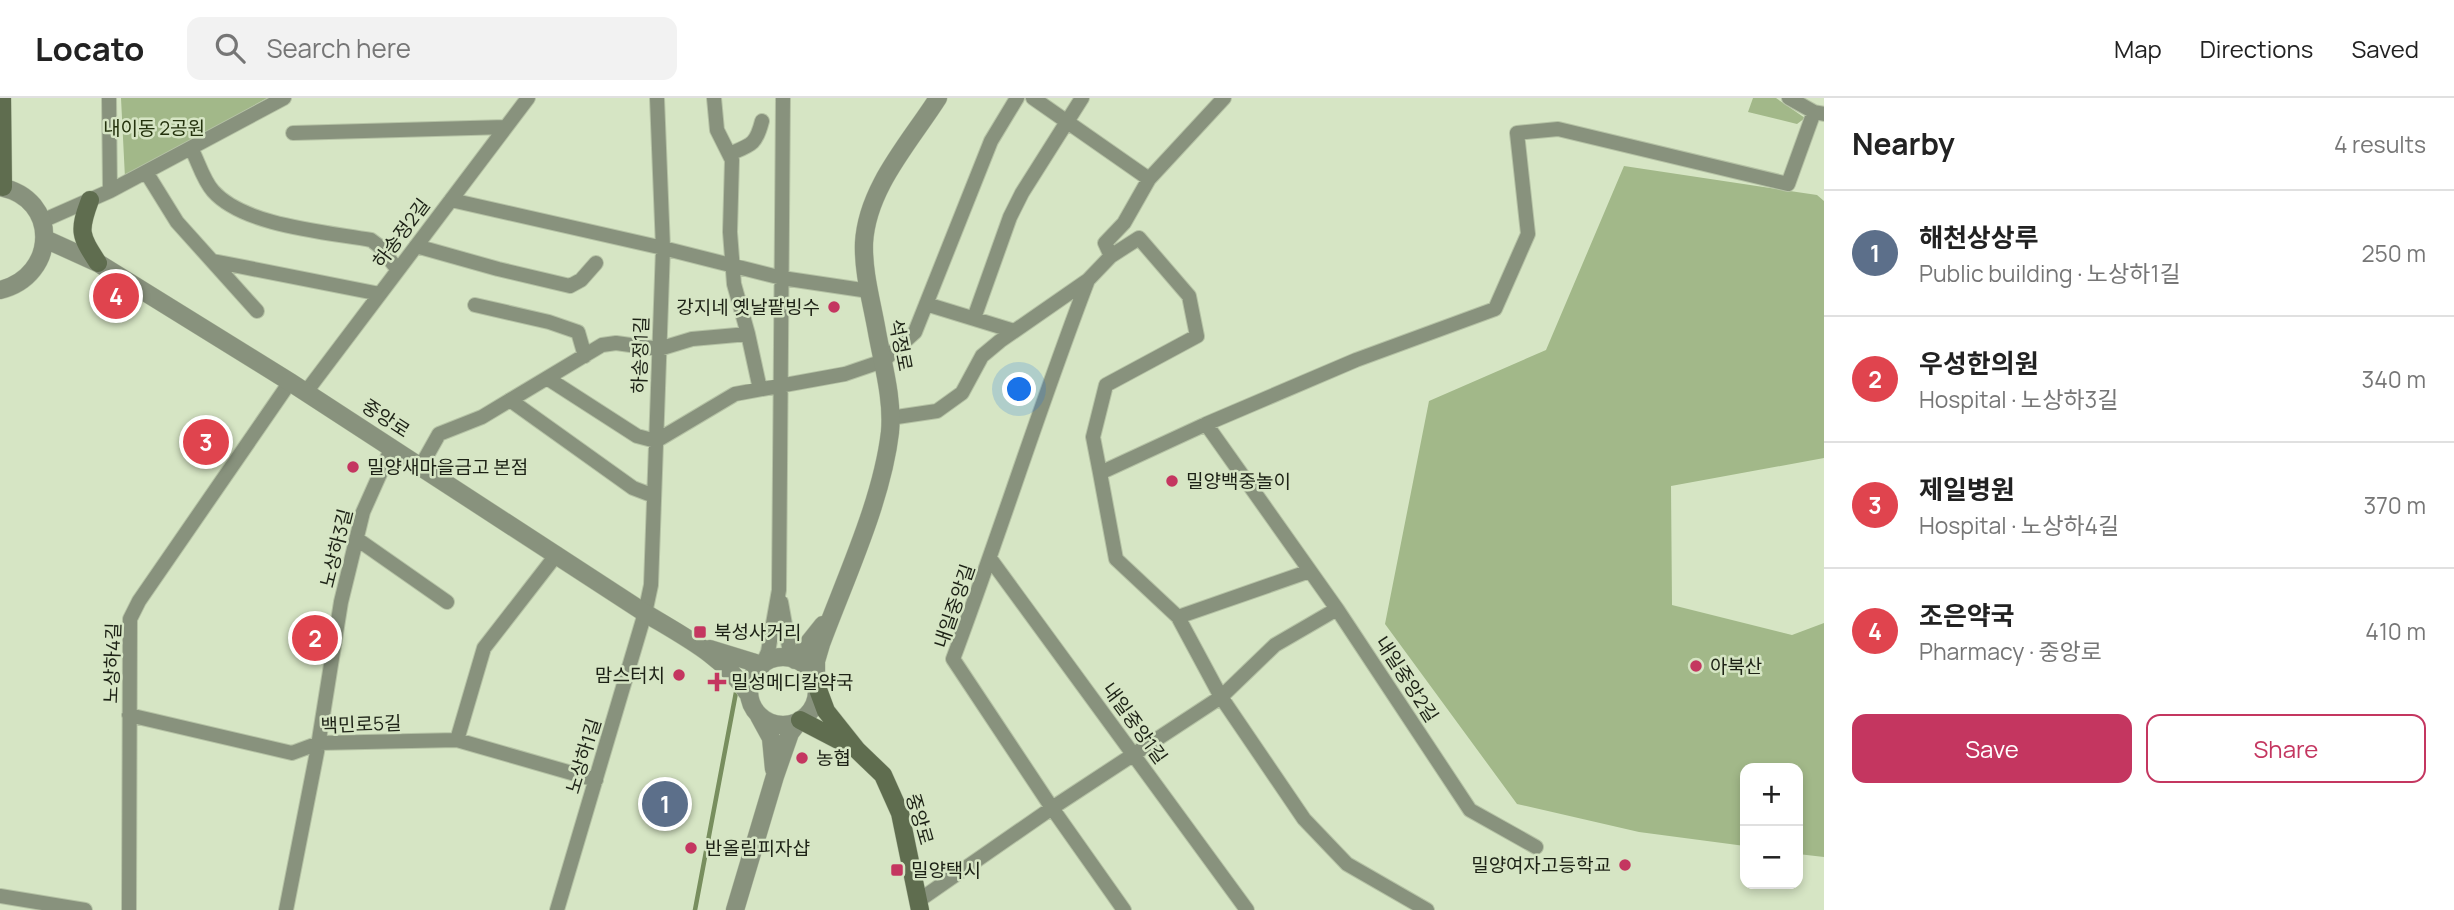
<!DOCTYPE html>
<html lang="en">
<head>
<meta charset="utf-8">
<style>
  :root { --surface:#fff; --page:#f2f2f2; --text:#222; --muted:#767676; --line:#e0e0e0; --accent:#c43660 }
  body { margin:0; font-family:Manrope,"Noto Sans KR",sans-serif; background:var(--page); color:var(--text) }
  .controls { position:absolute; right:21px; bottom:21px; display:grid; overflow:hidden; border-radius:14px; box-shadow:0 4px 10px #0003 }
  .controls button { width:63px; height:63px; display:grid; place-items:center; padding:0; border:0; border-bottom:2px solid var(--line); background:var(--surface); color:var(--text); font:35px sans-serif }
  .you { position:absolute; left:1020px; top:292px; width:24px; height:24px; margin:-18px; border:5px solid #fff; border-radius:50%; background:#1a73e8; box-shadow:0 0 0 10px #1a73e833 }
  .badge { display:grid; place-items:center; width:46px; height:46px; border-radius:50%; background:var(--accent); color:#fff; font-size:23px; font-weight:700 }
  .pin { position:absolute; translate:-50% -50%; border:4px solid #fff; box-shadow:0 2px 7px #0006 }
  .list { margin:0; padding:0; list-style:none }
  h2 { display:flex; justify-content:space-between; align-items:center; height:91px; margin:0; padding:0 28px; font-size:30px }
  h2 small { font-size:23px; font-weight:400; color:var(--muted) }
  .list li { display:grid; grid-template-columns:46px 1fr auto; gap:21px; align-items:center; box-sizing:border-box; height:126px; padding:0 28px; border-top:2px solid var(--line) }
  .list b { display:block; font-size:26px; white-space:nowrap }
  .list p { margin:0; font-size:23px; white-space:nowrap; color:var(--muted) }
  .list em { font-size:23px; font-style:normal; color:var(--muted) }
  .actions { display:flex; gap:14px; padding:21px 28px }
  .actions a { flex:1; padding:16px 0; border:2px solid var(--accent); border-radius:14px; text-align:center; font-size:24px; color:var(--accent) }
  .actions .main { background:var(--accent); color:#fff }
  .icon { flex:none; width:38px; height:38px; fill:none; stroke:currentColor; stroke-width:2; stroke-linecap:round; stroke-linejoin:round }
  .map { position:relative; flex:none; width:1824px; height:812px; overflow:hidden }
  header { display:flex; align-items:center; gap:42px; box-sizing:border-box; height:98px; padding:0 35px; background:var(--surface); border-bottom:2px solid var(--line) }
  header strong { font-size:33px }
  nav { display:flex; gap:38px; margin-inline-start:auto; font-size:24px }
  .search { width:490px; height:63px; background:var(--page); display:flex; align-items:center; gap:18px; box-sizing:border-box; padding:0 24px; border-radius:14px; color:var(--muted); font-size:26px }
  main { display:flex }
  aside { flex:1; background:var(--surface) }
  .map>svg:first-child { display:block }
  .green { fill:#a2b889 }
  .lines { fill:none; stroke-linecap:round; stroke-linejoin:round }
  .stream { stroke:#788e5e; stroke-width:4.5 }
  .minor-casing { stroke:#b5c2a5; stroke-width:16 }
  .tertiary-casing { stroke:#b5c2a5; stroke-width:19 }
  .secondary-casing { stroke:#b5c2a5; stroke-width:19 }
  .minor { stroke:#88927d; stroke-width:14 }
  .tertiary { stroke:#88927d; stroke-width:18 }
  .secondary { stroke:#5f6d4f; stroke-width:18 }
  .poi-dot { fill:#c43660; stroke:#d6e5c4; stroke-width:2.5 }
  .labels { text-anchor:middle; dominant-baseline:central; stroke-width:5; stroke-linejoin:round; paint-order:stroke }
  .park-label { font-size:19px; fill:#23310c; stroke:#d6e5c4 }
  .street-label { font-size:19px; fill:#1d2216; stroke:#d6e5c4 }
  .poi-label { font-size:19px; fill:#1d2216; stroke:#d6e5c4; text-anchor:start }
</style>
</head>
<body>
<header>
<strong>Locato</strong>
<div class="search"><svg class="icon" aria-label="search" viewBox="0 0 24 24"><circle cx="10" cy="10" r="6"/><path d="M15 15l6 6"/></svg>Search here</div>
<nav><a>Map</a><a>Directions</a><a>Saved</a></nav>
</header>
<main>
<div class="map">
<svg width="1824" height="812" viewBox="0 0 1824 812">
  <rect width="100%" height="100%" fill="#d6e5c4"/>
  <path class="green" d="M121 0H267L125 80Z
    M1753 0H1776L1805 20 1797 26 1748 14Z
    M1624 68 1817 97 1824 103V360L1671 388 1672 507 1792 537 1824 525V759L1798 756V670H1745V748L1639 734 1517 706 1385 526 1429 303 1546 252Z"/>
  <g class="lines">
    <path class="stream" d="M695 812 737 589"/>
    <g class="minor-casing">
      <path id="minor" d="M109 0 110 93
        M714 0 717 32 732 62 730 134 734 186 748 236
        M1033 0 1149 81 1124 125 1105 145 1111 158
        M1789 0 1814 14 1824 16
        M293 35 506 29
        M191 50C198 63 203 82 213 93 244 128 326 134 371 142L379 148 398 172
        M729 56C751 47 756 47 762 23
        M146 74 177 124 257 213
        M1149 81 1224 0
        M451 102 663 150 782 180 869 193
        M42 123 110 93 284 0
        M416 148 498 171 570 188 581 182 596 165
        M213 163 380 196
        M1088 182C1040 307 1000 435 953 561L1052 710 1124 812
        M926 206 1014 233
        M475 207 549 224 578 234 585 258
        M974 220 1010 119 1022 95 1082 0
        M547 280 637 338 656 343 735 296 845 276 883 263 915 234 991 43 1017 0
        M306 294 528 0
        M510 302 633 390 654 398
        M890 320 937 313 962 295 982 258 1000 243 1088 182 1111 158 1139 140 1189 198 1197 238 1106 287 1093 339 1100 375 1206 326 1337 511 1470 712 1536 749
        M1206 326 1356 262 1495 211 1528 136 1517 35 1558 31 1788 86 1814 14
        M421 368 439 336 482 319 602 247 616 245 659 251 692 241 748 236 760 291
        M1100 375 1116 461 1178 519 1310 473
        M357 441 447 504
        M991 462 1247 812
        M781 504 789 549 795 562
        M1178 519 1221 599 1304 721 1347 766 1427 812
        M762 567 768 554 779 492 783 0
        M129 617 292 655 319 645 457 642 596 682
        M457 642 484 550 557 456
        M0 798 85 812
        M918 803 1052 710 1221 599 1275 547 1337 511
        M129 812 130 521 139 503 290 284
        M286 812 317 654 341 504 363 414 392 349
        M557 812 645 515 651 487 663 150 657 0"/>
    </g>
    <g class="tertiary-casing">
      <path id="tertiary" d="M0 89C60 100 58 178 0 192
        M45 141 98 165 290 284 645 515C683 538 725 559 749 597
        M710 551 762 567
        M749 593a34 34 0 1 1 68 0a34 34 0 1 1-68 0Z
        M795 562 823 527
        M816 586V563L821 546C845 481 882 403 890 334 893 301 883 267 877 234 872 205 863 175 864 145 867 90 910 44 938 0
        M759 618 771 640 774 671
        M735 812 775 678 790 635 800 622"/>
    </g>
    <g class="secondary-casing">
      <path id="secondary" d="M2 0 3 89
        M90 102C78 134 80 137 98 165
        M816 586 826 613 857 652 883 677 900 715 920 812
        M800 622 848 647"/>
    </g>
    <use href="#minor" class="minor"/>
    <use href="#tertiary" class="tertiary"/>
    <use href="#secondary" class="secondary"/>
  </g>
  <g class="poi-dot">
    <circle cx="834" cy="209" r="7"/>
    <circle cx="353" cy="369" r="7"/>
    <circle cx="1172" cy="383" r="7"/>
    <rect x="693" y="527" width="14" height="14" rx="3.5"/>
    <circle cx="1696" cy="568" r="7"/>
    <circle cx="679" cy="577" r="7"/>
    <path d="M713.5 573.5h7v7h7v7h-7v7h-7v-7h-7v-7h7z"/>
    <circle cx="802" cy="660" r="7"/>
    <circle cx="691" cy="750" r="7"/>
    <circle cx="1625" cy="767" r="7"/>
    <rect x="890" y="765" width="14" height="14" rx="3.5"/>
  </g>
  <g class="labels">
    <g class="park-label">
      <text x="154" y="30">내이동 2공원</text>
    </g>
    <g class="street-label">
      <text transform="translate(401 135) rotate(-53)">하송정2길</text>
      <text transform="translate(901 247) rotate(79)">석정로</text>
      <text transform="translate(640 257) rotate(-88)">하송정1길</text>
      <text transform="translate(386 320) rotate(33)">중앙로</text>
      <text transform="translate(336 450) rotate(-76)">노상하3길</text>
      <text transform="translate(954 508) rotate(-71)">내일중앙길</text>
      <text transform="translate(112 565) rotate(-88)">노상하4길</text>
      <text transform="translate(1407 581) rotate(57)">내일중앙2길</text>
      <text transform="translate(1135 625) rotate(54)">내일중앙1길</text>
      <text transform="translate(361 626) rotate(-2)">백민로5길</text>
      <text transform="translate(583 658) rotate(-73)">노상하1길</text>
      <text transform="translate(920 721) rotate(74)">중앙로</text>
    </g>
    <g class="poi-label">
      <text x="820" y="209" text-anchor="end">강지네 옛날팥빙수</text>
      <text x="367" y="369">밀양새마을금고 본점</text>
      <text x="1186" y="383">밀양백중놀이</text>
      <text x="714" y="534">북성사거리</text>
      <text x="1710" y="568">아북산</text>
      <text x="665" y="577" text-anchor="end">맘스터치</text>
      <text x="731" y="584">밀성메디칼약국</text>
      <text x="816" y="660">농협</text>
      <text x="705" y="750">반올림피자샵</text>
      <text x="1611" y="767" text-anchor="end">밀양여자고등학교</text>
      <text x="911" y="772">밀양택시</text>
    </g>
  </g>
</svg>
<div class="controls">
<button>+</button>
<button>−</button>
</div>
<div class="you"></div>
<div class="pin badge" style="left:665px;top:706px;background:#5c6f8a">1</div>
<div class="pin badge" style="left:315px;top:540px;background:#e0444e">2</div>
<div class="pin badge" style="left:206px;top:344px;background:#e0444e">3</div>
<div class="pin badge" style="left:116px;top:198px;background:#e0444e">4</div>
</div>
<aside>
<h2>Nearby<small>4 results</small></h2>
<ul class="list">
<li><span class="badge" style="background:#5c6f8a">1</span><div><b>해천상상루</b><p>Public building · 노상하1길</p></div><em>250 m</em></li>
<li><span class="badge" style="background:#e0444e">2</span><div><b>우성한의원</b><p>Hospital · 노상하3길</p></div><em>340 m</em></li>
<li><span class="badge" style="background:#e0444e">3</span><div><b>제일병원</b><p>Hospital · 노상하4길</p></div><em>370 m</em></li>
<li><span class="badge" style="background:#e0444e">4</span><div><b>조은약국</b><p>Pharmacy · 중앙로</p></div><em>410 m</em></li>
</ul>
<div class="actions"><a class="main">Save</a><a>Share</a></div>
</aside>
</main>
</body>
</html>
